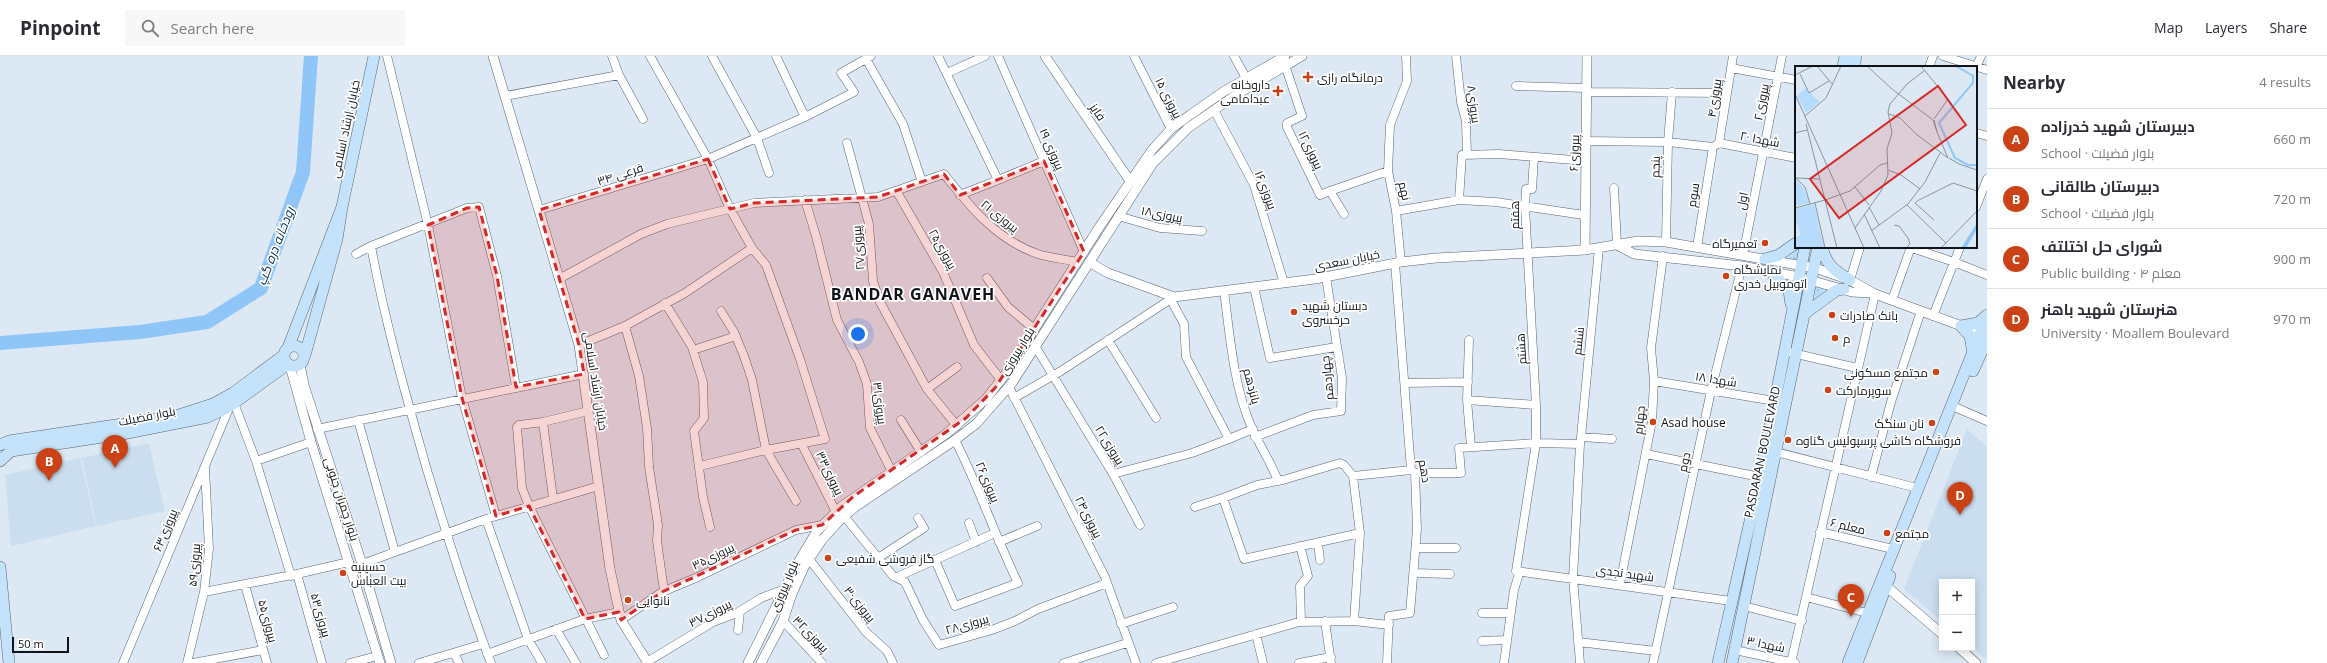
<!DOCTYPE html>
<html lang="en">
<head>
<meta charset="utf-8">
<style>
  :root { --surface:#fff; --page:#f7f7f7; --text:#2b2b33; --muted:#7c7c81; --line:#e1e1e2; --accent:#cb4217 }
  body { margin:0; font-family:"Open Sans",Cairo,sans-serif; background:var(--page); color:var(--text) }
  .controls { position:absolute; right:12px; bottom:12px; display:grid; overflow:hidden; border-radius:0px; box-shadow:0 2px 10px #0003 }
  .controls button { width:36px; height:36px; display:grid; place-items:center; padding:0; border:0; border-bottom:1px solid var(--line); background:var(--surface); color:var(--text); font:20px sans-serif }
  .scale { position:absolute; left:12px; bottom:10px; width:57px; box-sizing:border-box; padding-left:4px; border:2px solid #0f1317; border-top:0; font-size:11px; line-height:14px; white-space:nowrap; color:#0f1317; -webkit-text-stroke:3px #fff; paint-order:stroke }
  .you { position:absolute; left:858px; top:278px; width:14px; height:14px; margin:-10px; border:3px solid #fff; border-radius:50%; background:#1a73e8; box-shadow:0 0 0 6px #1a73e833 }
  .badge { display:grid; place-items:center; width:26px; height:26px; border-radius:50%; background:var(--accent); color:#fff; font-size:13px; font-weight:700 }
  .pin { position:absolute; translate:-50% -33px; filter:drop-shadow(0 1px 2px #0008) }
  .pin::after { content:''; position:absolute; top:21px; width:14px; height:12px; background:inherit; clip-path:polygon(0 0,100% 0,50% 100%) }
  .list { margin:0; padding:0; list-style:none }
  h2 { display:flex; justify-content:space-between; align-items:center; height:52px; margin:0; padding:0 16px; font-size:17px }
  h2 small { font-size:13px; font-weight:400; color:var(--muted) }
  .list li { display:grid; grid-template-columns:26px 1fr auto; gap:12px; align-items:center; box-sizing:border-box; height:60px; padding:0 16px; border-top:1px solid var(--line) }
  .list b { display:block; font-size:15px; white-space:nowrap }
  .list p { margin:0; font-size:13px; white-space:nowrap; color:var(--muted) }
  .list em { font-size:13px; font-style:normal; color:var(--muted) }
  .icon { flex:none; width:22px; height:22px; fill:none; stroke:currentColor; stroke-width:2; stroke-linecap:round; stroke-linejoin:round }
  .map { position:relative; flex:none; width:1987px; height:607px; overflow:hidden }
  header { display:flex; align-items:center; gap:24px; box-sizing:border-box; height:56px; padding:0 20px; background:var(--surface); border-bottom:1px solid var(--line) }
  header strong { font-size:19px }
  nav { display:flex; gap:22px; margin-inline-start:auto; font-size:14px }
  .search { width:280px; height:36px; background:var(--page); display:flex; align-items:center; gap:10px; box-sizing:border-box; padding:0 14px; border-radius:0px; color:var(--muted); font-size:15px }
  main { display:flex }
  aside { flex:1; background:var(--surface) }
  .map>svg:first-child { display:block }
  .built { fill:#cbdeef }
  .grass { fill:url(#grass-dots) }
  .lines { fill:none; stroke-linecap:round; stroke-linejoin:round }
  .river { stroke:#90c6f7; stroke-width:14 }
  .minor-casing { stroke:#5a656f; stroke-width:9 }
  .tertiary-casing { stroke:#5a656f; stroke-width:10 }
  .secondary-casing { stroke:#5a656f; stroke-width:12 }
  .minor { stroke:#fff; stroke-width:8 }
  .tertiary { stroke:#fff; stroke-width:9 }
  .secondary { stroke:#c4e2fa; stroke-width:11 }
  .marked { fill:#d62828; fill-opacity:0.2; stroke:#d62828; stroke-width:3; stroke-dasharray:8 5; stroke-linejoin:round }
  .poi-dot { fill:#cb4217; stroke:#fff; stroke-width:1.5 }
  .labels { text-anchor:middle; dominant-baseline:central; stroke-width:3.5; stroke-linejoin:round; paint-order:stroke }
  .poi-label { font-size:12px; fill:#0f1317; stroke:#fff; text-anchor:start }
  .street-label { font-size:12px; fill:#0f1317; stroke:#fff }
  .water-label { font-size:13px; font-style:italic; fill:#012b4a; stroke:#fff }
  .district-label { font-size:16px; font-weight:bold; letter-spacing:1px; fill:#0f1317; stroke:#fff }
  .inset-river { fill:none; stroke:#90c6f7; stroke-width:2 }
  .inset-road { fill:none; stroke:#8a939c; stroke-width:1 }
  .view { fill:#d62828; fill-opacity:0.15; stroke:#d62828; stroke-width:2 }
  .inset-edge { fill:none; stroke:#0f1317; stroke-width:2 }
</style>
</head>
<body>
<header>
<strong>Pinpoint</strong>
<div class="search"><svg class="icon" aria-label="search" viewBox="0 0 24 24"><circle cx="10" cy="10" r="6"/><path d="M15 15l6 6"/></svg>Search here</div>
<nav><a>Map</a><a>Layers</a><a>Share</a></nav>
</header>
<main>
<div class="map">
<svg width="1987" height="607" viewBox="0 0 1987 607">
  <defs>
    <pattern id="grass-dots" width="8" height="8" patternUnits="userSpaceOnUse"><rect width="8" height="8" fill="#b6dbfd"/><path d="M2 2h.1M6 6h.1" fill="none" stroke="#9bbbd8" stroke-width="1.8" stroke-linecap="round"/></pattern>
  </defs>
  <rect width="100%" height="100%" fill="#dce9f4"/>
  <path class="built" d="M1967 373 1987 391V604L1972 591V526H1942V565L1904 533Z
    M149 387 165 455 97 470 82 402Z
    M80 402 96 470 11 490 5 419Z"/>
  <path class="grass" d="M1800 191 1799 205 1787 202Z
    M1816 226 1829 230 1814 245Z"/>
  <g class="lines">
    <path class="river" d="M0 287 140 276 207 266 261 232 303 116 311 0"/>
    <g class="minor-casing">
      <path id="minor" d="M387 0 428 169 462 342 496 460
        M612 0 619 19 643 63
        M650 0 708 103 730 153 752 192 766 209 800 303 825 383 766 394 700 410
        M712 0 757 82 769 117
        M776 0 805 61
        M938 0 998 124 1044 105
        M998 0 1084 196
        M1134 0 1171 73
        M1234 0 1246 22
        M1456 0 1461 46 1466 65 1467 99
        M1943 0 1987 14
        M866 3 903 68 922 126
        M1285 9 1302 60 1287 67V71L1320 139 1330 135 1344 158
        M1929 11 1933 0
        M1731 12 1796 24
        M1976 12 1981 0
        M947 17 985 0
        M1516 30 1587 32
        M1587 36 1727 37
        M505 40 619 19
        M1214 54 1254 129 1284 227
        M1976 77 1987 80
        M1586 85 1668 86 1713 91 1719 87
        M847 87 869 168 873 225 880 246 927 333 957 370
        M1719 87 1733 0
        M1719 87 1796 102
        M1534 101 1532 133H1526L1525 151 1536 349V387L1516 515 1731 545
        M1614 132 1617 189
        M1330 135 1388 115
        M897 136 943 216 974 289 1001 324
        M960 139 998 124
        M805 144 816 180 837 264 859 306 867 328 870 372 892 416
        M1459 144 1462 99 1499 98 1586 105
        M1976 151 1987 123
        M539 154 708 103 805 61 854 36 841 17 871 0
        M1396 155 1459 144 1496 146 1584 159
        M1118 160 1160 172 1202 175
        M1666 186 1668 86 1672 36
        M371 190 467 152 479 151 497 220 516 331
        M1697 191 1713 91
        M1909 191 1954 206 1987 219
        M356 198 371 190C385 266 406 340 427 414 447 479 467 544 491 607
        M1743 199 1782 0
        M1401 206 1396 155 1388 115 1390 69 1407 25 1406 0
        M987 222 1008 251 1034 273
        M559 223 641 178 667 168 754 147 878 141 944 118C970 151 997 184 1038 198 1050 202 1065 203 1077 206
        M1850 224 1860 191
        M1254 231 1270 302 1336 291
        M1224 235C1230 279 1233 328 1251 370 1259 389 1271 406 1278 425
        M1171 244 1184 268 1186 301 1229 383 1253 373
        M1892 244 1911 191
        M665 247 692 291 703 326 704 362 694 375 703 441 710 471
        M721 255 734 276 744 300 752 324 766 394 796 445
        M1933 260 1960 191
        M625 270 639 320 647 372 649 411 658 469 657 485 664 535
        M1108 284 1156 362
        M1469 284 1467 344 1536 349
        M579 289 625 270 685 237 752 192
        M1035 290 1113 418 1192 397 1229 383
        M693 294 736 280
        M1784 295 1857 312
        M1654 325 1775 345
        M1405 327 1468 326
        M1009 331 1105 521 1136 607
        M927 333 957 311
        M1014 342 1061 315 1174 241
        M1467 344 1471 391
        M234 347 256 405 291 520
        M1957 352 1987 365
        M588 355 543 366 519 369 517 371 522 432 529 450 604 599
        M358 364 395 496
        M901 364 921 396
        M543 366 553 442
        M317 373 584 318
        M1255 381 1313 359 1341 355 1342 322 1326 221
        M1581 381 1599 192
        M802 389 836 456
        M1776 396 1917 432
        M1646 398 1760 421
        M256 405 311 386
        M1415 417H1461L1459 392 1536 387 1580 388
        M1113 418 1140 469
        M1353 420 1360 477
        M1871 421 1891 346 1921 255
        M1195 451 1223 442
        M844 460 893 520 905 526 923 564 939 589 992 574 1015 565 1038 553 1107 527
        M486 463 528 583 542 607
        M969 467 976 486
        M1820 476 1893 493
        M999 486 1037 470
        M1318 487 1320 504
        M1300 490 1308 520 1300 530 1301 566
        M1416 492H1456
        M878 502 924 472 918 462
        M809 503 866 576 887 595 893 607
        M935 504 955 550 1018 527C995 480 979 431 955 384
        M362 508 486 463 599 430
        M1414 517 1450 518
        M297 518 322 607
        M897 521 995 477
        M1620 528 1652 365 1654 325 1651 292 1663 200
        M245 529 267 607
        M204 536 297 518 349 506
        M1806 541 1867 557
        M1744 550 1802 565
        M1482 557H1510
        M621 564 662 536 698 521 796 474 822 469
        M783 565 822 607
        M1325 565 1331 607
        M1121 568 1173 551
        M1389 569 1354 565 1360 477 1244 503 1223 442 1257 429 1283 424 1340 407 1344 409 1353 420 1411 414
        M556 573 576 607
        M738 574 740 555
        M1256 578 1263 607
        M1482 585 1506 584
        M1578 586 1656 595
        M1735 594 1795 607
        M454 597 459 607
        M487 598 585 563 619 556
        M647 606 713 566 737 557 761 542 785 533
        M123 607 230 350
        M187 607 204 536 209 493 205 412
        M193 607 263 594
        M350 607 377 600
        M419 607 483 588
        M1064 607 1127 587
        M1156 607 1299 566 1354 565
        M1299 607 1331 601
        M1387 607 1389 560 1410 557 1417 473 1415 417 1411 414 1395 207
        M1504 607 1514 534 1520 515
        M1580 607 1573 522 1580 388 1581 381 1612 383
        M1653 607 1711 335 1742 210
        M1791 607 1875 238"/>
    </g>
    <g class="tertiary-casing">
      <path id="tertiary" d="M493 0 579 289 610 513 621 564 648 607
        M1045 0 1130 125
        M1617 189 1634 198 1742 210 1799 221 1852 236 1872 237
        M1585 194 1587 0
        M1089 206 1108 217 1174 241 1315 223 1401 206 1436 202 1585 194 1638 185 1666 186 1815 212 1850 224 1875 238 1986 279
        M300 309 304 329 362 508 391 607
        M290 310 311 386 380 607
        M1886 530 1942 578
        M1959 592 1976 607
        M748 607 797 508 817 475 842 450 946 378 986 343 1007 316 1100 170 1152 94 1171 73 1190 59 1223 36 1285 0
        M761 607 783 565 792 538 805 509 822 484 841 463 855 451 955 384 976 368 1012 327 1153 107 1188 72 1236 39 1302 0"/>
    </g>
    <g class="secondary-casing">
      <path id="secondary" d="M1843 11 1845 0
        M1854 11 1856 0
        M342 151 374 0
        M1822 191C1826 209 1835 215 1850 224
        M1765 203 1779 199 1796 187
        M1771 216 1789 235 1791 248
        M1804 258 1837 234 1844 233
        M284 300a10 10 0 1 1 20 0a10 10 0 1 1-20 0Z
        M288 292 342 151 337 183 305 299
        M1973 297 1970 280 1961 270 1978 267 1987 259
        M1973 315 1987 284
        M0 389 9 385 176 360 213 348 233 337 284 299
        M0 405 11 395 122 378 208 361 230 350 288 308
        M0 511 9 607
        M1718 607 1760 421 1805 191
        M1732 607 1818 191
        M1848 607 1987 261
        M1857 607 1890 520"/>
    </g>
    <use href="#minor" class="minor"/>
    <use href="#tertiary" class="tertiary"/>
    <use href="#secondary" class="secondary"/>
  </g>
  <path class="marked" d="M708 103 730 153 754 147 878 141 944 118 960 139 1044 105 1084 196 995 332 966 362 854 440 822 469 796 474 662 536 621 564 619 556 585 563 529 450 496 460 462 342 428 169 467 152 479 151 497 220 516 331 584 318 579 289 539 154Z"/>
  <g class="poi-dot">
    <path d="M1306 15h4v4h4v4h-4v4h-4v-4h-4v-4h4z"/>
    <path d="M1276 29h4v4h4v4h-4v4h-4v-4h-4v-4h4z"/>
    <circle cx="1765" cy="187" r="4"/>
    <circle cx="1726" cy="220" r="4"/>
    <circle cx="1294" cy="256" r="4"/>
    <circle cx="1832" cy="259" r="4"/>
    <circle cx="1835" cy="282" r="4"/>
    <circle cx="1936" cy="316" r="4"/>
    <circle cx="1828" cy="334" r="4"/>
    <circle cx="1653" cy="366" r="4"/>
    <circle cx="1932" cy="367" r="4"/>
    <circle cx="1788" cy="384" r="4"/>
    <circle cx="1887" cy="477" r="4"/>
    <circle cx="828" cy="502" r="4"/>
    <circle cx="343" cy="517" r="4"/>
    <circle cx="628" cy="544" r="4"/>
  </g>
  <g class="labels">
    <g class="poi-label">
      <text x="1317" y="21">درمانگاه رازی</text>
      <text x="1270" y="28" text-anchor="end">داروخانه<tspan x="1270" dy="14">عبدامامی</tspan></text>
      <text x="1757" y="187" text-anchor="end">تعمیرگاه</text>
      <text x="1734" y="213">نمایشگاه<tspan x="1734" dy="14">اتوموبیل خدری</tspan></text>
      <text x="1302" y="249">دبستان شهید<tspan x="1302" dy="14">حرخسروی</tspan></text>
      <text x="1840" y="259">بانک صادرات</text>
      <text x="1843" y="282">م</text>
      <text x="1928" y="316" text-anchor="end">مجتمع مسکونی</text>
      <text x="1836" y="334">سوپرمارکت</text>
      <text x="1661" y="366">Asad house</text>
      <text x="1924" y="367" text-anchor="end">نان سنگک</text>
      <text x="1796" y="384">فروشگاه کاشی پرسپولیس گناوه</text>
      <text x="1895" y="477">مجتمع</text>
      <text x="836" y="502">گاز فروشی شفیعی</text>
      <text x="351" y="510">حسینیه<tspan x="351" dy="14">بیت العباس</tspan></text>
      <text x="636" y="544">نانوایی</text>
    </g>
    <g class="street-label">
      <text transform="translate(1169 42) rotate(63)">پیروزی ۱۵</text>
      <text transform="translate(1714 42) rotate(-81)">پیروزی۴</text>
      <text transform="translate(1761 46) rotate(-79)">پیروزی۲</text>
      <text transform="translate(1474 48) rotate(82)">پیروزی۸</text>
      <text transform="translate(1098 56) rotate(56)">فایز</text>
      <text transform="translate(345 73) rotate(-78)">خیابان ارشاد اسلامی</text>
      <text transform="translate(1760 83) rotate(11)">شهدا ۲۰</text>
      <text transform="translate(1052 93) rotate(66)">پیروزی ۱۹</text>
      <text transform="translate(1311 94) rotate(64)">پیروزی۱۲</text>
      <text transform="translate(1574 97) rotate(-88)">پیروزی۶</text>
      <text transform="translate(1655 111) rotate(-89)">پنجم</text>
      <text transform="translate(620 118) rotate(-18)">فرعی ۳۴</text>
      <text transform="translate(1266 134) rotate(69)">پیروزی۱۶</text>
      <text transform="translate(1405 135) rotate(78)">نهم</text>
      <text transform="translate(1693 139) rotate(-81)">سوم</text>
      <text transform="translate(1742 145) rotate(-79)">اول</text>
      <text transform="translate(1162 158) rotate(11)">پیروزی۱۸</text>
      <text transform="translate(1514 159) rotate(-90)">هفتم</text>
      <text transform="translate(1000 160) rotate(39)">پیروزی ۲۱</text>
      <text transform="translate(858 192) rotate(-95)">پیروزی۲۷</text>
      <text transform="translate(943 193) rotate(61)">پیروزی۲۵</text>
      <text transform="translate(1347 204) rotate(-11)">خیابان سعدی</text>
      <text transform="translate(1578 285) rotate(-84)">ششم</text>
      <text transform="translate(1521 293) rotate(-94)">هشتم</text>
      <text transform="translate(1017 295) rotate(-58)">بلوار پیروزی</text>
      <text transform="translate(1327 322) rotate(-96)">چهاردهم</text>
      <text transform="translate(1716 323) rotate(9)">شهدا ۱۸</text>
      <text transform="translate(596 325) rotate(81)">خیابان ارشاد اسلامی</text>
      <text transform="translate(1252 330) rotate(75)">پانزدهم</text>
      <text transform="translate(880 347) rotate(83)">پیروزی۳۱</text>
      <text transform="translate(147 360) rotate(-11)">بلوار فضیلت</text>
      <text transform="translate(1639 364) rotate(-84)">چهارم</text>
      <text transform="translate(1110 389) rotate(58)">پیروزی۲۲</text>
      <text transform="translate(1762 396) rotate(-78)">PASDARAN BOULEVARD</text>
      <text transform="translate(1684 406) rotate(-78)">دوم</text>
      <text transform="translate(1425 415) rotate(80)">دهم</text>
      <text transform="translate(830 417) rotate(64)">پیروزی۳۳</text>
      <text transform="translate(988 426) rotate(67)">پیروزی۲۶</text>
      <text transform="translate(342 443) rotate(72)">بلوار چمران جنوبی</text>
      <text transform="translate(1089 461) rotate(63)">پیروزی۲۴</text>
      <text transform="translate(1848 470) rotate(14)">معلم ۶</text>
      <text transform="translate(165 474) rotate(-67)">پیروزی۶۳</text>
      <text transform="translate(713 500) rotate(-26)">پیروزی۳۵</text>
      <text transform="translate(194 509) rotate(-85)">پیروزی۵۹</text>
      <text transform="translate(1625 517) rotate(8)">شهید نجدی</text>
      <text transform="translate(784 530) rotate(-67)">بلوار پیروزی</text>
      <text transform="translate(860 548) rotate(52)">پیروزی۳۰</text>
      <text transform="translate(710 557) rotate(-27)">پیروزی۳۷</text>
      <text transform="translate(321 559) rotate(74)">پیروزی۵۳</text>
      <text transform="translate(268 565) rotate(75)">پیروزی۵۵</text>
      <text transform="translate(967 568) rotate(-16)">پیروزی۲۸</text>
      <text transform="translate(811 578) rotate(46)">پیروزی۳۲</text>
      <text transform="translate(1766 588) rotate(12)">شهدا ۳</text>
    </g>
    <g class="water-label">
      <text transform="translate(275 190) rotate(-69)">رودخانه دره گپ</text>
    </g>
    <g class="district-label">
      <text x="913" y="238">BANDAR GANAVEH</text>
    </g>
  </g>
  <g transform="translate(1795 10)">
    <rect width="182" height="182" fill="#dce9f4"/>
    <path d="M0 113 9 122 14 137 0 140ZM19 138 29 182H0V171L6 169 0 154V143Z" fill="#b6dbfd"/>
    <path d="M10 22 25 36 11 47 2 30Z" fill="#b6dbfd"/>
    <path d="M182 157V163L171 182H166Z" fill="#90c6f7"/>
    <path class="inset-river" d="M161 0 178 10V17L144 57 160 92 173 99H182"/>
    <path class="inset-road" d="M22 0 38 19M72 0 97 23 138 54M126 0 153 33 139 53M5 8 14 27 34 15M0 9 18 0M0 28 69 182M94 48 105 52 121 68 153 92M10 50 31 32 46 0M138 54 142 66 139 54M11 58 42 182M142 66 153 92M0 67 12 64M154 92 164 98 182 104M93 104 106 109 125 123M0 111 10 121 15 138M1 112 25 113M60 121 74 139M30 134 55 125 85 99 92 97M20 137 30 182M112 139 151 177M74 141 84 159M0 142 30 134M69 148 85 182M139 154 120 137 124 134 158 117 182 125M99 159 104 160 113 172 115 178 111 182M60 162 86 125 93 109 92 83 97 67 93 46 95 38 112 18 129 5M76 165 113 138 130 116 145 87M146 182 182 145"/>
    <path class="view" d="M143 20 171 59 44 152 15 113Z"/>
    <rect width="182" height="182" class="inset-edge"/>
  </g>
</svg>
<div class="controls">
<button>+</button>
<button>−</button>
</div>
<div class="scale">50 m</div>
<div class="you"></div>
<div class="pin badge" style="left:115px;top:412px">A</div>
<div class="pin badge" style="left:49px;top:425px">B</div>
<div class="pin badge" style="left:1851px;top:561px">C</div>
<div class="pin badge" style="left:1960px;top:459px">D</div>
</div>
<aside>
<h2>Nearby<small>4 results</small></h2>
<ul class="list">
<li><span class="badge">A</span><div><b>دبیرستان شهید خدرزاده</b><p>School · بلوار فضیلت</p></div><em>660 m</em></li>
<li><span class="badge">B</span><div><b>دبیرستان طالقانی</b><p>School · بلوار فضیلت</p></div><em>720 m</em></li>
<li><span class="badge">C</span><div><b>شورای حل اختلتف</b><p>Public building · معلم ۴</p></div><em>900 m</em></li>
<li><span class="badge">D</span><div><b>هنرستان شهید باهنر</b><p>University · Moallem Boulevard</p></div><em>970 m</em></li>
</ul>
</aside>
</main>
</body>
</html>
